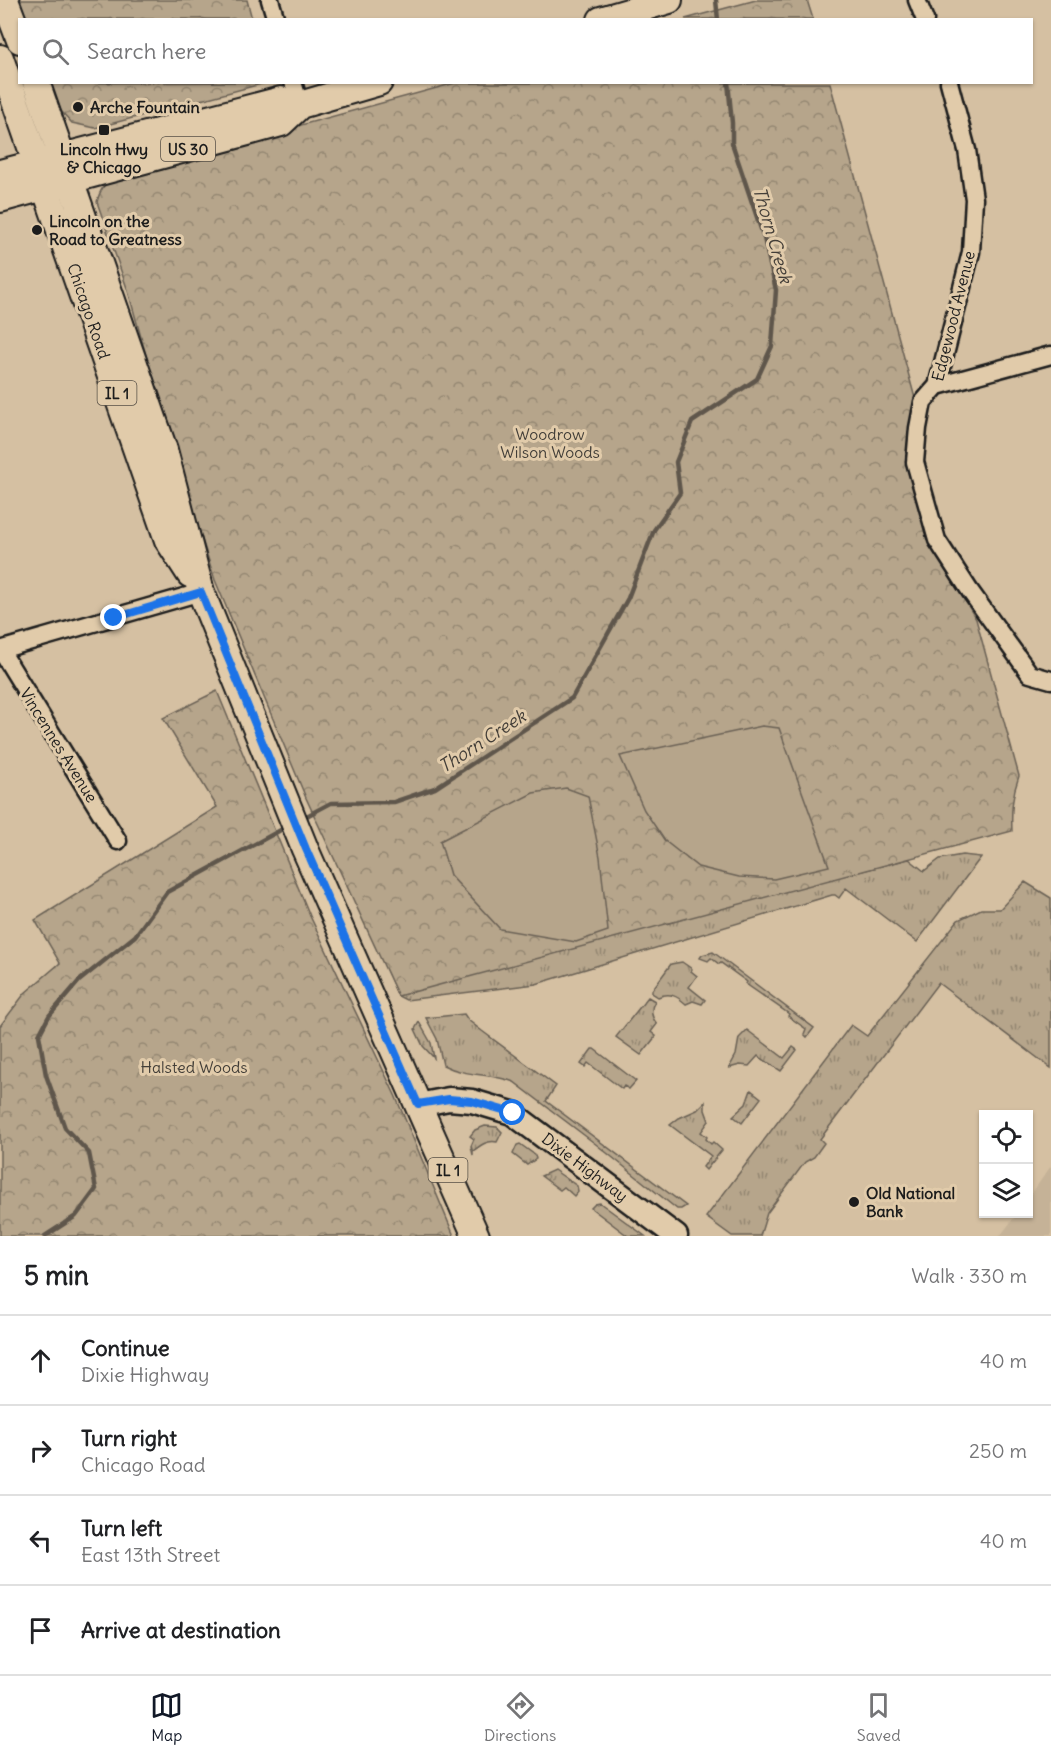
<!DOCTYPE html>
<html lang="en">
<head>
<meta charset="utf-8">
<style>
  :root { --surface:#fff; --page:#f2f2f2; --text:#202124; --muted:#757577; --line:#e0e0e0; --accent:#111827 }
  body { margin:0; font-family:Delius,sans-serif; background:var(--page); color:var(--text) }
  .controls { position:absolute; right:18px; bottom:18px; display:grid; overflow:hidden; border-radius:0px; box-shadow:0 2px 4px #0004 }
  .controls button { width:54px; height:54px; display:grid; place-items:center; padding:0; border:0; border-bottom:2px solid var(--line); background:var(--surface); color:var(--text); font:30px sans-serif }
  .stop { position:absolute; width:18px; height:18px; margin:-14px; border:4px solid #1a73e8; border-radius:50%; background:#fff }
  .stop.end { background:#1a73e8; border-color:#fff; box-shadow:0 2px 6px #0008 }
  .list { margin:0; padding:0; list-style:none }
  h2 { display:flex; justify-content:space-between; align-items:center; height:78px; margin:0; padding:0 24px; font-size:26px }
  h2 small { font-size:20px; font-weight:400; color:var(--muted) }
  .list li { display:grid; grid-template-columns:39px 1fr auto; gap:18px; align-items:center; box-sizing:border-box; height:90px; padding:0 24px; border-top:2px solid var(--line) }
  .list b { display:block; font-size:22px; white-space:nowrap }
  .list p { margin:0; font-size:20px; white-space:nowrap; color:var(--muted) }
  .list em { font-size:20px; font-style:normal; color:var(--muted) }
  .icon { flex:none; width:33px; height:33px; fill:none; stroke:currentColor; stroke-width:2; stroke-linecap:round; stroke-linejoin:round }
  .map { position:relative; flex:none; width:1051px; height:1236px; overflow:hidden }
  .search { position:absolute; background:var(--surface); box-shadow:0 2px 4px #0004; left:18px; right:18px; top:18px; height:66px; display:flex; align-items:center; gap:15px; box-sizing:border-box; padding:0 21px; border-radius:0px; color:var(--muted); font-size:22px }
  .sheet { height:438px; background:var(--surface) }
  nav { display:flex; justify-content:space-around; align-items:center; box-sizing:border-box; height:84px; border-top:2px solid var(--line); background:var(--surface); font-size:16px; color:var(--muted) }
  nav a { display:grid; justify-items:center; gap:3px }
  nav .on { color:var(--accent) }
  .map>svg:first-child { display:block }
  .built { fill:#c5b297 }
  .grass { fill:url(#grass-tufts); stroke:#696054; stroke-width:1.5 }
  .park { fill:url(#park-crowns); stroke:#696054; stroke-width:1.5 }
  .pitch { fill:#b6a58b; stroke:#696054; stroke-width:1.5 }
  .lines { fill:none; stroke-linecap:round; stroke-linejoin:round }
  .stream { stroke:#5f574c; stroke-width:4.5 }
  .street-casing { stroke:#1c1c1c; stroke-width:21 }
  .secondary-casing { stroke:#1c1c1c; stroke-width:27 }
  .primary-casing { stroke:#1c1c1c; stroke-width:30 }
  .street { stroke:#e1cbaa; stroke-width:16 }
  .secondary { stroke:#e1cbaa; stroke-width:22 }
  .primary { stroke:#e1cbaa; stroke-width:26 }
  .route { stroke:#1a73e8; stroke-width:8 }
  .poi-dot { fill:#1c1c1c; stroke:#e1cbaa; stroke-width:2 }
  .labels { text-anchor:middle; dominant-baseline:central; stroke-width:6; stroke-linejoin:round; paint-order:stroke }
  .shield { fill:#e1cbaa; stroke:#575047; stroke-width:1.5 }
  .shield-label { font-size:15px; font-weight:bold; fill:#1c1c1c }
  .poi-label { font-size:16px; font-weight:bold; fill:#1c1c1c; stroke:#e1cbaa; text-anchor:start }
  .street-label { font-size:16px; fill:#1c1c1c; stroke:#e1cbaa }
  .park-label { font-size:16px; fill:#423e38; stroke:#e1cbaa }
  .water-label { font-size:18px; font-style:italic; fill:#433e38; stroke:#e1cbaa }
</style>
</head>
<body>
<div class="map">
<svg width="1051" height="1236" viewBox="0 0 1051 1236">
  <defs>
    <pattern id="grass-tufts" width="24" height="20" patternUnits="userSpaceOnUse" patternTransform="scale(1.5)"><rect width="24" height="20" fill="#b6a58b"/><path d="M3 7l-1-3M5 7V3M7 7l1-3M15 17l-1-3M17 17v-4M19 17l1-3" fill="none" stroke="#938671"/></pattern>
    <pattern id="park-crowns" width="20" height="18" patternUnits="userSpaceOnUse" patternTransform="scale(1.5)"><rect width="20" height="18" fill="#b6a58b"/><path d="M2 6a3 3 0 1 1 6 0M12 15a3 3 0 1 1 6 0" fill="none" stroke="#938671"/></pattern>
  </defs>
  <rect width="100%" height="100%" fill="#d5c0a2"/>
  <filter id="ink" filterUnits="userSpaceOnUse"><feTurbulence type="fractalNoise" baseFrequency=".0167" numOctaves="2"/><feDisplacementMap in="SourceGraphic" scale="12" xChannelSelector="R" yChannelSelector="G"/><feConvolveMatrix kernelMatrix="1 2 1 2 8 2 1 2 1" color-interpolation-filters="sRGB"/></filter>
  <g filter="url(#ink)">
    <path class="built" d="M1051 1166V1236H1000L1017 1214H1028L1029 1197Z"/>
    <path class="grass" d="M962 855 981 857 917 942 846 888 839 898 835 895H832L536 984 406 1000 398 996 386 969 397 977 850 874 909 859 924 871 940 859Z
      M1025 882 1051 898V1068L938 983 820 1139 824 1143 814 1157 805 1162 767 1213 760 1236H732L706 1217 851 1025 867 1036 958 920 981 909H1000Z
      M713 952 814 1028 807 1037 804 1034 806 1029 788 1016 789 1014 746 984 747 982 721 963 719 964 711 958 708 961 700 958 702 955Z
      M682 962 692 969 691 971 697 976 689 987 705 1000 702 1004 693 1001 686 1004C677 996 670 992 658 997L652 993V990L671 964Z
      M648 997 655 1001C650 1009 651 1017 657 1024L651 1032 656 1036 641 1055 616 1037Z
      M464 1014 468 1020 482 1031 556 1086 546 1101 686 1206 681 1209H677L597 1145 514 1082C491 1073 466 1077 443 1065L437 1039 426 1018Z
      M419 1022 431 1043 434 1058 423 1046 415 1029Z
      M747 1030 784 1058 793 1047 797 1050 781 1071 758 1056 749 1066 740 1065 729 1068 736 1055 739 1038Z
      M592 1049H594L636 1081 629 1089 624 1086 622 1089 588 1063 585 1067 581 1064Z
      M751 1090 761 1098 742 1123 733 1116 746 1104Z
      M705 1102V1110L709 1121 701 1132 707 1137 706 1139 711 1144 713 1142 722 1150 706 1170 703 1167 711 1156 670 1125 679 1118 697 1110Z
      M485 1126 497 1127 502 1132 497 1142C487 1140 481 1145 473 1151V1155L471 1146 474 1139 470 1136 475 1130Z
      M520 1144 535 1155 536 1159 527 1165 513 1154 517 1145Z
      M554 1170 577 1186 578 1191 574 1196 564 1187 560 1190 541 1176Z
      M600 1203 645 1236H628L591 1208 595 1204Z"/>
    <path class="park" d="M17 0H247L252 19H25Z
      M756 0H807L813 19H685Z
      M269 82 95 128 72 123 61 111 50 83Z
      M455 83H830L916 402 910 426 942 562 976 619 1019 776C1012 795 1011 811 1012 831L398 996 306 798 215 580 167 430 128 291 97 202C100 190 104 184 114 176Z
      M217 691 310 916 395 1095 454 1236H0V1026L25 993 60 963 35 920 217 807 163 718Z"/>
    <path class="pitch" d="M762 726 779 728 829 866 774 879 739 877 698 867 665 841 644 810 620 756Z
      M566 788 588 796 600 857 608 931 576 942 500 929 450 875 440 841 533 793Z"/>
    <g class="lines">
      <path class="stream" d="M716 0 718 20
        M301 819 331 803 394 802 435 788 572 698 628 598 654 530 680 493 676 462 692 422 757 379 772 346 776 290 764 238 732 143V123L728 82
        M45 1236 76 1216 96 1189 89 1153 65 1128 46 1075 39 1035 49 1016 79 981 135 936 167 892 288 826"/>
      <g class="street-casing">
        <path id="street" d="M270 0 276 20
          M917 0 925 20
          M293 82 300 105
          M949 82 967 150 974 199 971 252 937 386 923 402 918 428 915 462 937 540 970 591 1030 674 1051 680
          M937 386 1051 355
          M0 649 118 841
          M0 650 201 592"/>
      </g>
      <g class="secondary-casing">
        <path id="secondary" d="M418 1105 449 1099 472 1101 512 1113 676 1236"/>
      </g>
      <g class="primary-casing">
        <path id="primary" d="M5 0 20 40
          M601 20 669 0
          M0 58 168 540 190 574
          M36 82 164 450 201 592 305 849 476 1236
          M0 173 281 100 300 105
          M0 199 281 123 300 105 379 82"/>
      </g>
      <use href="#street" class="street"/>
      <use href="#secondary" class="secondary"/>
      <use href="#primary" class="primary"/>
    </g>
  </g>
  <g class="lines" filter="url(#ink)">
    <path class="route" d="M114 618 201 592 306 849 418 1104 449 1099 472 1101 513 1113"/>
  </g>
  <g class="poi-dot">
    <circle cx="78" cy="107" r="6"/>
    <rect x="98" y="124" width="12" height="12" rx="3"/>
    <circle cx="37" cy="230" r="6"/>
    <circle cx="854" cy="1202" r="6"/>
  </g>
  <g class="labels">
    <g class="shield">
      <rect x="161" y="137" width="54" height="24" rx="4.5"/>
      <rect x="97.5" y="381" width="39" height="24" rx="4.5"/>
      <rect x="428.5" y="1158" width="39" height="24" rx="4.5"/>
    </g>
    <g class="shield-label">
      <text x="188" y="149">US 30</text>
      <text x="117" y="393">IL 1</text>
      <text x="448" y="1170">IL 1</text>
    </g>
    <g class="poi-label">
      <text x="90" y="107">Arche Fountain</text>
      <text x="104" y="149" text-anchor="middle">Lincoln Hwy<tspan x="104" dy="18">&amp; Chicago</tspan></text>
      <text x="49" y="221">Lincoln on the<tspan x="49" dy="18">Road to Greatness</tspan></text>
      <text x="866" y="1193">Old National<tspan x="866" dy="18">Bank</tspan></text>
    </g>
    <g class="street-label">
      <text transform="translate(89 311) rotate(71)">Chicago Road</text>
      <text transform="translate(953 316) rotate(-76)">Edgewood Avenue</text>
      <text transform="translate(59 745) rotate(58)">Vincennes Avenue</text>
      <text transform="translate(585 1167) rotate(37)">Dixie Highway</text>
    </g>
    <g class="park-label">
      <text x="550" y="434">Woodrow<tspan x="550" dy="18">Wilson Woods</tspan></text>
      <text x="194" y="1067">Halsted Woods</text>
    </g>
    <g class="water-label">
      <text transform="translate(773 235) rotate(74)">Thorn Creek</text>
      <text transform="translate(482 741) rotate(-33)">Thorn Creek</text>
    </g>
  </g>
</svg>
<div class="controls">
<button><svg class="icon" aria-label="locate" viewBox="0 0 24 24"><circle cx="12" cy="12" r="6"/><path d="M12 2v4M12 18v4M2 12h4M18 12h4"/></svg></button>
<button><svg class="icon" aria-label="layers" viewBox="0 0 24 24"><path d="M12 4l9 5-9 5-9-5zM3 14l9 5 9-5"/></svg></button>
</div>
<div class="stop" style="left:513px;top:1113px"></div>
<div class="stop end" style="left:114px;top:618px"></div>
<div class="search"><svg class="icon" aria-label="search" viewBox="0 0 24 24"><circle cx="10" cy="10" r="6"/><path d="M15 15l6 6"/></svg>Search here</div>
</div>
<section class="sheet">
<h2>5 min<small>Walk · 330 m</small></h2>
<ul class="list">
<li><svg class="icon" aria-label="ahead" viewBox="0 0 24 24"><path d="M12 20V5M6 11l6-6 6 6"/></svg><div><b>Continue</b><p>Dixie Highway</p></div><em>40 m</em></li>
<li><svg class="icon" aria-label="right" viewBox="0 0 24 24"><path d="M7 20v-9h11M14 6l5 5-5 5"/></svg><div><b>Turn right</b><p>Chicago Road</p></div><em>250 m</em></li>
<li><svg class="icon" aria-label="left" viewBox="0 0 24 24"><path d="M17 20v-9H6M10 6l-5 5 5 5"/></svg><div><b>Turn left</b><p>East 13th Street</p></div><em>40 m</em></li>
<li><svg class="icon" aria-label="arrive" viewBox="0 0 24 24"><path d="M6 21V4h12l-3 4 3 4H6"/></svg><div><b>Arrive at destination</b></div></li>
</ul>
</section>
<nav>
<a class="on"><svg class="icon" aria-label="map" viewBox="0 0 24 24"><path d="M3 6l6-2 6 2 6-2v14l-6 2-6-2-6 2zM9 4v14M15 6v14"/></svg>Map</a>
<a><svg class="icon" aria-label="directions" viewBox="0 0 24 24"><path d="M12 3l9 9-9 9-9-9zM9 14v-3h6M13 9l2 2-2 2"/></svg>Directions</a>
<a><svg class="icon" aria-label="saved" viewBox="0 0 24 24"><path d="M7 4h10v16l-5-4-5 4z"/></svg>Saved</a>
</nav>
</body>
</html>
